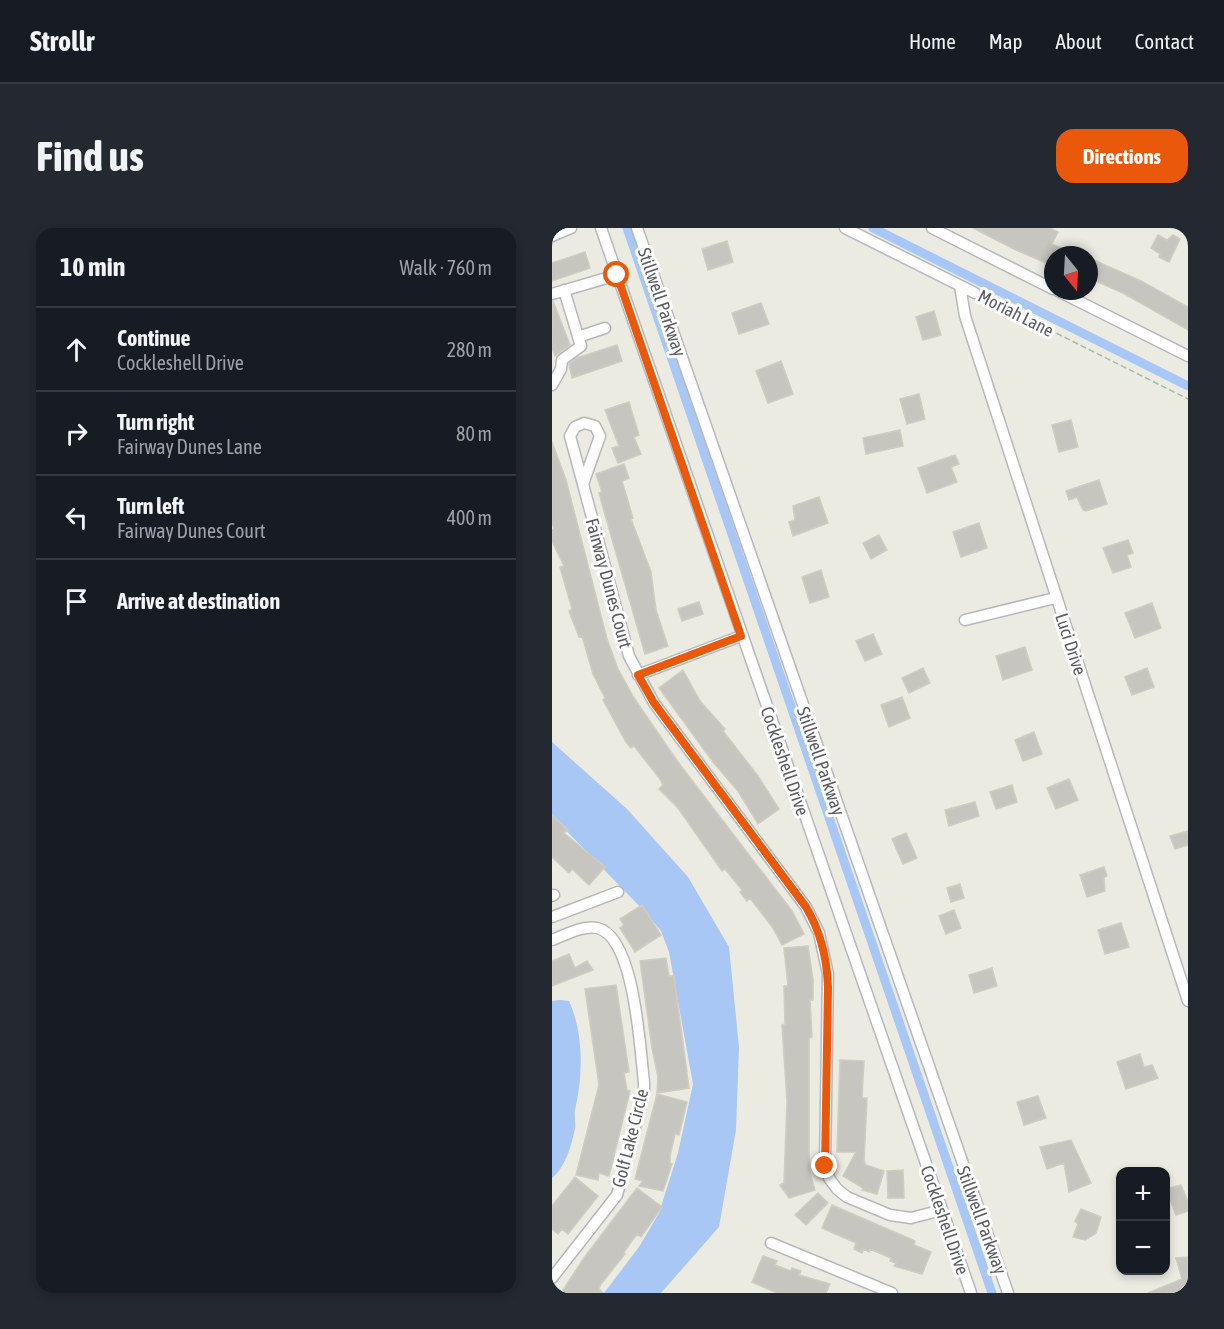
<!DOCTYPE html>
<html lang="en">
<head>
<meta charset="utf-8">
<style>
  :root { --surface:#171b24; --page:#242831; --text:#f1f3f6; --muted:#9ea1a6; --line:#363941; --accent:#ea580c }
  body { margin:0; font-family:"Asap Condensed",sans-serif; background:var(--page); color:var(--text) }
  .controls { position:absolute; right:18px; bottom:18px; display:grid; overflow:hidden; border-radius:12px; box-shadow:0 3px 9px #0003 }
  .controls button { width:54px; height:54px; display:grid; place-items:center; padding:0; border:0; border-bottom:2px solid var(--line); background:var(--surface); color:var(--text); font:30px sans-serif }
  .compass { position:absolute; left:492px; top:18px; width:54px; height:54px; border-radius:50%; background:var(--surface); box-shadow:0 3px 9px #0003; rotate:162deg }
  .stop { position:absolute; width:18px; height:18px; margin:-14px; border:4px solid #ea580c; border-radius:50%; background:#fff }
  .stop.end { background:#ea580c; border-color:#fff; box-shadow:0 2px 6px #0008 }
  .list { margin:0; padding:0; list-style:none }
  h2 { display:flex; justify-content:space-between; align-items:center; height:78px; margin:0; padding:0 24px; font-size:26px }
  h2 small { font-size:20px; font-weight:400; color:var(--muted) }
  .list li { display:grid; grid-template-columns:39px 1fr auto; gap:18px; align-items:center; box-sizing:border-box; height:84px; padding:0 24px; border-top:2px solid var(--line) }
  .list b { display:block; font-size:22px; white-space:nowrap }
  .list p { margin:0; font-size:20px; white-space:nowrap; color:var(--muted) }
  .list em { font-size:20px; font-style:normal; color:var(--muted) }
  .icon { flex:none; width:33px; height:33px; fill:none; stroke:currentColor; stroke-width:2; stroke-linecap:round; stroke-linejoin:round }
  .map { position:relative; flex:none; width:636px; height:1065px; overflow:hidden; border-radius:18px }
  header { display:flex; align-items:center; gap:36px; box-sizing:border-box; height:84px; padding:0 30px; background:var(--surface); border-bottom:2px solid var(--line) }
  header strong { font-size:28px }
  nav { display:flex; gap:33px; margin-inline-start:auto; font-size:21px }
  .intro { display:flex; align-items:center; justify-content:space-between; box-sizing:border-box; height:144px; padding:0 36px }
  h1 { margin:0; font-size:42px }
  .button { padding:15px 27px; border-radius:18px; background:var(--accent); color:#fff; font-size:21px; font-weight:700 }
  main { display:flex; gap:36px; padding:0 36px }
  aside { flex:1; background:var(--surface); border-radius:18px; box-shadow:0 3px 9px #0003 }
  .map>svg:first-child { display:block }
  .water { fill:#a8c7f5 }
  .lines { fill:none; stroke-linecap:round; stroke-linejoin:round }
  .canal { stroke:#a8c7f5; stroke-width:9 }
  .building { fill:#c7c5bf; stroke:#cfcdc1; stroke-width:1.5 }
  .minor-casing { stroke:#b7b8bd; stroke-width:13 }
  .path { stroke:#9bc1ac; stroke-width:1.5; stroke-dasharray:6 3; stroke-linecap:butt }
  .minor { stroke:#fff; stroke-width:10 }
  .route { stroke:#ea580c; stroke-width:8 }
  .labels { text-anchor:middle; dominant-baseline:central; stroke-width:6; stroke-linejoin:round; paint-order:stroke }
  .street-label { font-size:18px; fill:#5a5c61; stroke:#fff }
</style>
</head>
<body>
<header>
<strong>Strollr</strong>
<nav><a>Home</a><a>Map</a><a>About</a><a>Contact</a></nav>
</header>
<div class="intro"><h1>Find us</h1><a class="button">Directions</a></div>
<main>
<aside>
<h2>10 min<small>Walk · 760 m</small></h2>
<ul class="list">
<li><svg class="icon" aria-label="ahead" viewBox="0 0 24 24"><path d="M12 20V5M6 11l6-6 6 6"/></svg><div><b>Continue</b><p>Cockleshell Drive</p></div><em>280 m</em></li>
<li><svg class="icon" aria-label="right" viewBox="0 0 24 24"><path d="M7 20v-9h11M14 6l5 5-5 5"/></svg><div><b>Turn right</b><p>Fairway Dunes Lane</p></div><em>80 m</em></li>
<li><svg class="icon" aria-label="left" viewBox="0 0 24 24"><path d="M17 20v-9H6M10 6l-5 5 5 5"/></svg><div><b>Turn left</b><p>Fairway Dunes Court</p></div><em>400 m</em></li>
<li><svg class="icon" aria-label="arrive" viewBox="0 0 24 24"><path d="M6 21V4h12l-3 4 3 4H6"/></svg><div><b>Arrive at destination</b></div></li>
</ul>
</aside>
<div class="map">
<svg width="636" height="1065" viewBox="0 0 636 1065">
  <rect width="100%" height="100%" fill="#ebebe2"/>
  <path class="water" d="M0 514 75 581 136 649 177 719 187 819 184 902 167 999 109 1065H52L87 1019 107 985 126 925 141 856 117 724 109 703 95 686 0 588Z
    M8 772 17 773C32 806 31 848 23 882 22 888 24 895 23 901 19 918 14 938 0 950V773Z"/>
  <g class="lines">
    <path class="canal" d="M75 0 440 1065
      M321 0 636 158"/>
  </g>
  <path class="building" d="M421 0H498L506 4 500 16 515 23 518 19 535 27H501V38L462 21Z
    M606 7 615 12 621 7 628 11 617 34 607 29 608 26 599 20Z
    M175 13 181 34 156 42 150 21Z
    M33 24 38 40 0 53V35Z
    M537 30 589 53 636 79V102L571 65 537 50Z
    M1 73 18 117 3 128 0 120Z
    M209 75 217 96 187 106 180 85Z
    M382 83 389 107 371 112 364 89Z
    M65 117 70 133 20 150 17 136 25 130Z
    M229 133 241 166 216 175 204 143Z
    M367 166 373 191 355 196 348 171Z
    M77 174 87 207 82 209 89 226 66 235 60 220 67 218 53 182Z
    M519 192 526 219 507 224 500 197Z
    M348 202 351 218 314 226 311 210Z
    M0 214 14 252 55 411 66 441 82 470 126 534 240 683 252 706 230 717 221 700 198 670 195 673 188 664 190 662 173 641 170 643 126 580 107 561 111 557 108 551 82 518 79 520 74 514 51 472 53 470 41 446 30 408 27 409 17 383 20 381 8 339 12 338 0 313V302L2 301 0 294Z
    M403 227 407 236 399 239 405 254 375 265 366 240Z
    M72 236 77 250 70 253 81 290 79 291 99 344 104 382 116 418 93 426 52 283 47 265 50 264 44 246Z
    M547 252 555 276 534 283 531 282 525 269 517 272 514 263Z
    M267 269 276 295 241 308 237 294 243 292 241 278Z
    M427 295 435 320 409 329 401 304Z
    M327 307 335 322 319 331 311 315Z
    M576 312 581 325 575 327 579 339 561 345 551 320Z
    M269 342 277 369 258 375 250 349Z
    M147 374 151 386 130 393 126 381Z
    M600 375 609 400 583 410 573 385Z
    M321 406 330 426 313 433 304 413Z
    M473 419 480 442 451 452 444 428Z
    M371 440 378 455 357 465 350 450Z
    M595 440 602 459 580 467 573 449Z
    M131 442 148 473 173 501 171 503 206 548 227 581 206 596 186 563 161 534 107 460Z
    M350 469 358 490 337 499 329 477Z
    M482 504 490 526 471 533 463 512Z
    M517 551 526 572 504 581 495 560Z
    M460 557 465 574 444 581 438 564Z
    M423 574 427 588 397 598 393 582Z
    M0 587 16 602 12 605 53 639 37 657 20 641 17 645 0 629Z
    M636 603V617L623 621 618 608Z
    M354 605 365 630 351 636 340 611Z
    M552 639 555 648 552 650 553 663 535 669 528 647Z
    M408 656 412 670 399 674 395 660Z
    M90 677 109 707 83 724 68 700 72 697 68 691Z
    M402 682 409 700 394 706 387 688Z
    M569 695 577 719 553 726 546 702Z
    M256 718 261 752V772H258L260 809 257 810V926L258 945 263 962 237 970 228 957 232 955 235 873 230 797 233 796 232 758H236L232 720Z
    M17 726 23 740 35 733 41 742 0 758V733Z
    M114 730 117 748H122L137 860 105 865 106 849 100 820 88 733Z
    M440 740 445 758 422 765 417 747Z
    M64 757 77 844 72 845 75 862 78 863 57 948 47 945 46 952 24 947 47 857 33 761Z
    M588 826 592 839 600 837 606 850 574 861 565 834Z
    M288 832 312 833 310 870H315L312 933 314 937 332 943 325 966 310 962 311 960 291 948 304 924H285Z
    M105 866 135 874 127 907 123 906 118 928V935L120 936 111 963 87 958 91 953 83 951Z
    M486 868 494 890 472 897 465 874Z
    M519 912 539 955 517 964 512 935 495 941 488 919Z
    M351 942 352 970H336L335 943Z
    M23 949 46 968 16 1006 10 1001 6 1006 0 1001V978Z
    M629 957 636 974V983L624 987 614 961Z
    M85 960 110 979 89 1009 85 1006 72 1024 73 1026 49 1056 47 1061 51 1065H9L32 1030Z
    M266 965 276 975 254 997 243 987Z
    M280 977 363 1013 362 1017 379 1024 370 1046 342 1038 344 1035 338 1033 339 1030 318 1021 317 1024 312 1021 310 1025 302 1021 304 1015 270 1000Z
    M529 981 549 989 544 1005 533 1012 521 1009 526 996 523 993Z
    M211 1028 225 1033 223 1037 239 1043 240 1040 249 1043 247 1047 278 1056 274 1065H225L200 1054Z
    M636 1029V1065H596L630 1051 624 1030Z"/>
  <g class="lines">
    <g class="minor-casing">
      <path id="minor" d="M49 0 419 1065
        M85 0 456 1065
        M293 0 423 65
        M380 0 501 61
        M0 8 19 0
        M408 58 413 88 636 773
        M506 63 636 128
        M0 66 65 47
        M26 109 53 100
        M0 157 9 141 10 132 29 118 12 62
        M32 195 43 198 48 208 31 256 18 208 23 199Z
        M31 256 77 428 102 475 254 679 267 705 276 746 273 938 277 950 285 961 295 969 338 987 359 990 390 982
        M413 392 503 370
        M86 447 189 408
        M0 668 2 667
        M0 689 66 664
        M0 712C13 707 31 697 45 700 83 708 88 822 92 854V865L65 967 0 1050
        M219 1015 340 1065"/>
    </g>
    <path class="path" d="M432 69 636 171"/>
    <use href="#minor" class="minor"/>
  </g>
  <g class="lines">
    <path class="route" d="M65 47 189 408 86 447 102 475 254 679C269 704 275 730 276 759L273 938"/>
  </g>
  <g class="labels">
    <g class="street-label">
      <text transform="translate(110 74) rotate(71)">Stillwell Parkway</text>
      <text transform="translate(464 85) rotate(27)">Moriah Lane</text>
      <text transform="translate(57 355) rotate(75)">Fairway Dunes Court</text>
      <text transform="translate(519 416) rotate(72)">Luci Drive</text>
      <text transform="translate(233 533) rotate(71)">Cockleshell Drive</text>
      <text transform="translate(269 533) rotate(71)">Stillwell Parkway</text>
      <text transform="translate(78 910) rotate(-76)">Golf Lake Circle</text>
      <text transform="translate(393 992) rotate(71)">Cockleshell Drive</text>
      <text transform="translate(430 992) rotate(70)">Stillwell Parkway</text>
    </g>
  </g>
</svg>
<div class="controls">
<button>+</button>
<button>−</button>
</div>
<svg class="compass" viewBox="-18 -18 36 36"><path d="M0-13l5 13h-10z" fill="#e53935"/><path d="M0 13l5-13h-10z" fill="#9ea1a6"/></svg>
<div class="stop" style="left:65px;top:47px"></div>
<div class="stop end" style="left:273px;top:938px"></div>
</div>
</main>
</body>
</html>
